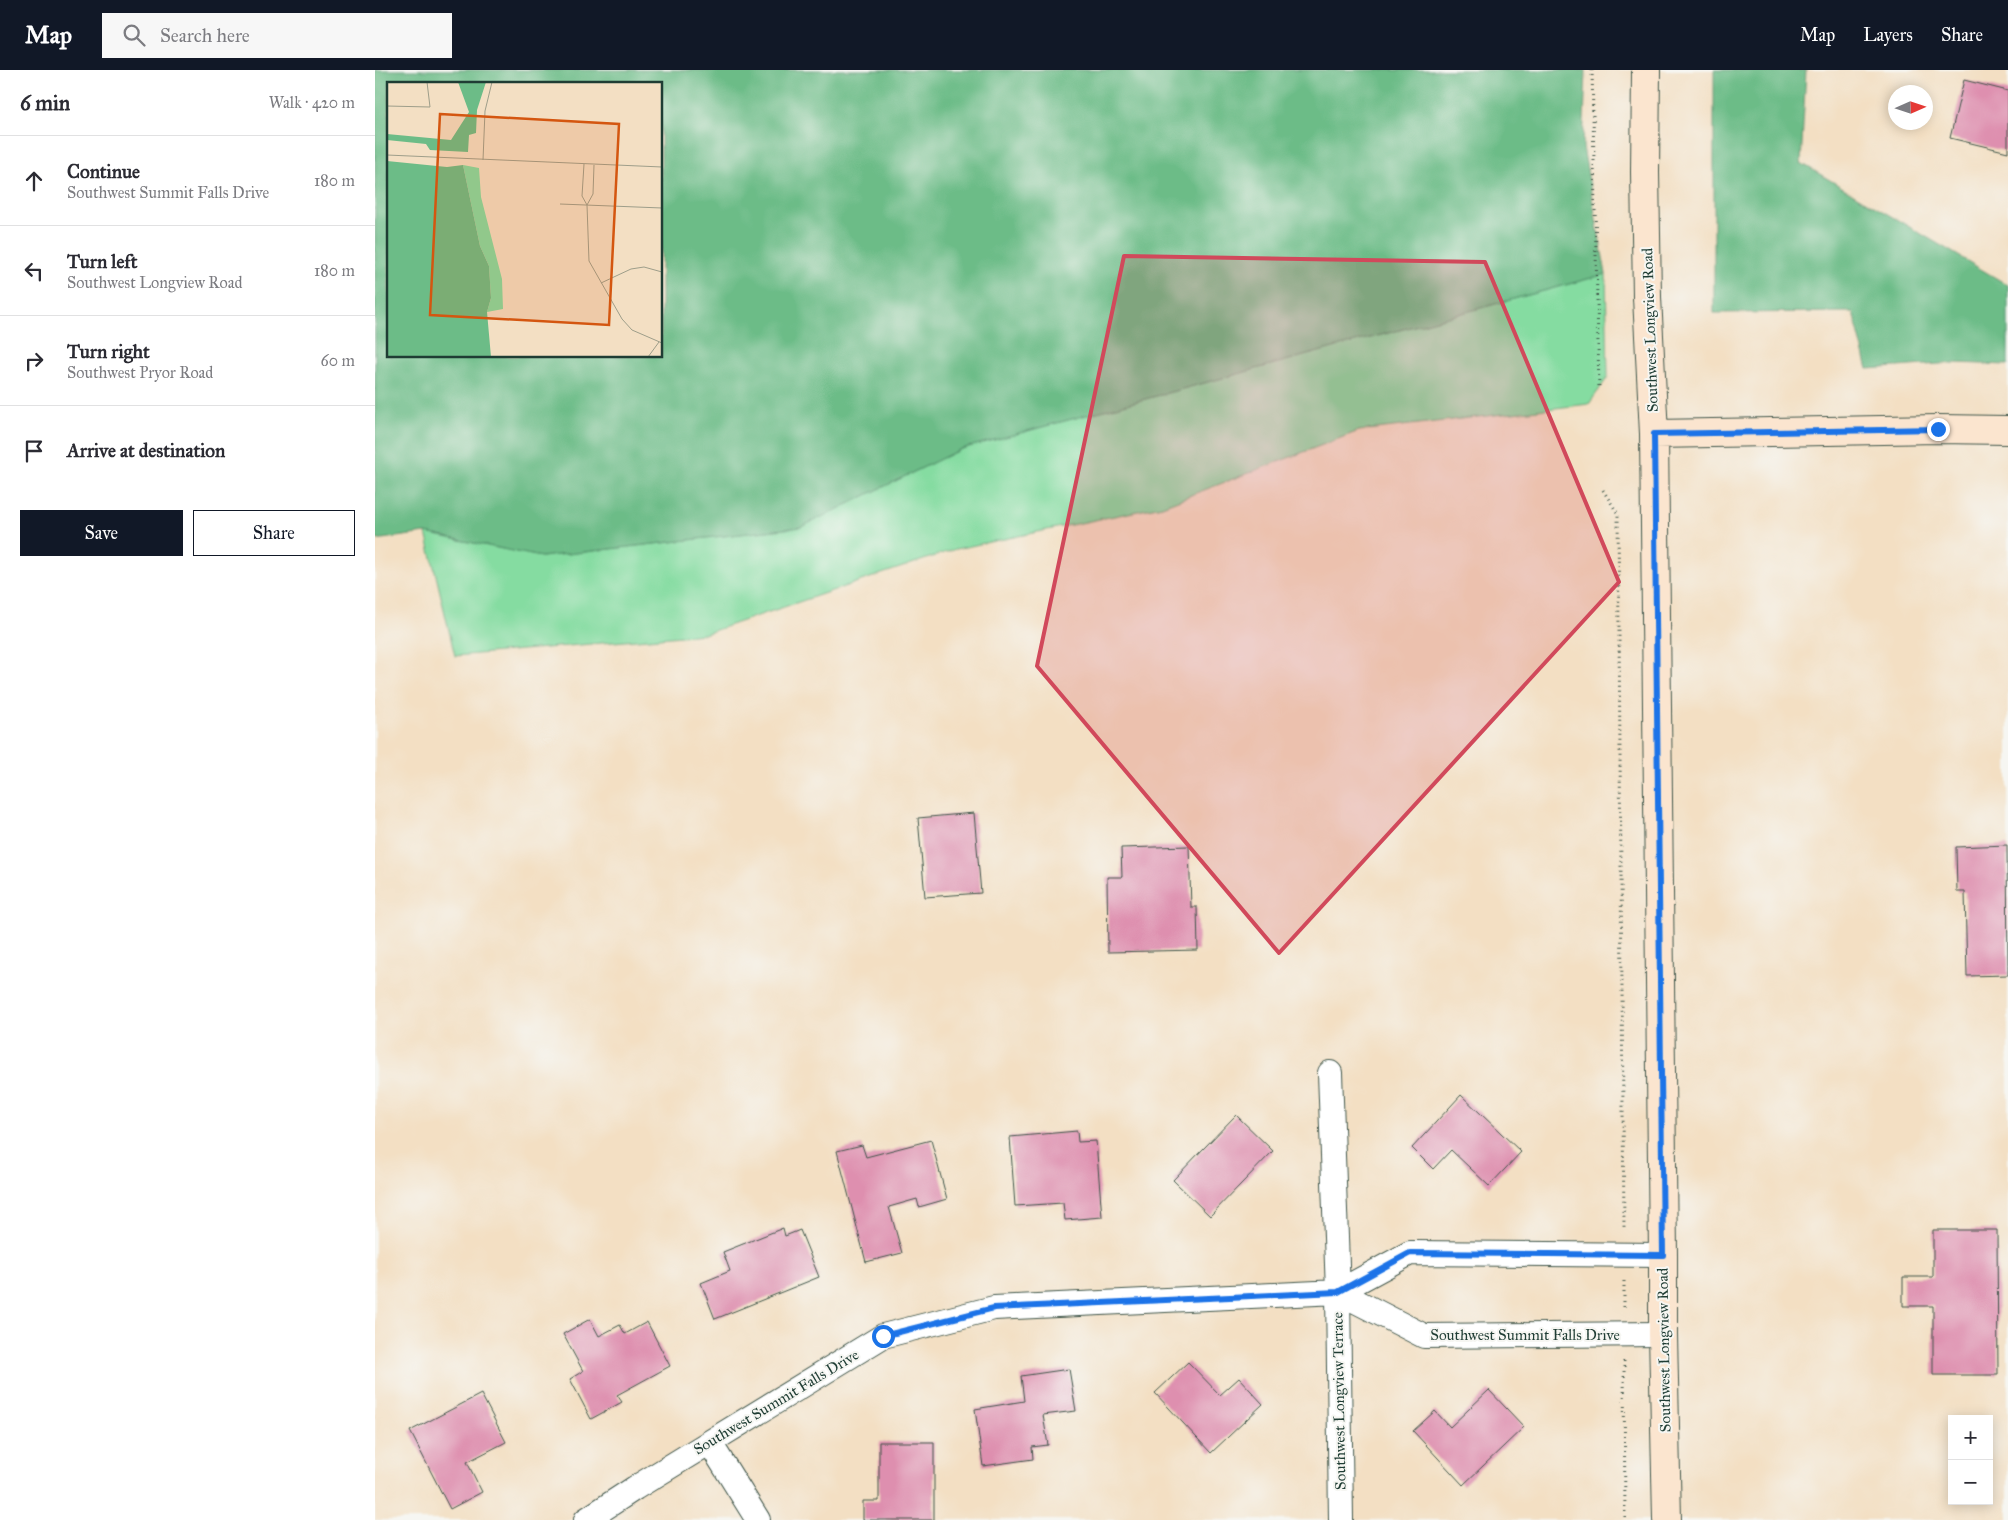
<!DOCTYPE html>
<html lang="en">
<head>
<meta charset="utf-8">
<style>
  :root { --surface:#fff; --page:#f7f7f7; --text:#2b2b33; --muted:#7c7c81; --line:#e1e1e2; --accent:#111827 }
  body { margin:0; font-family:"IM FELL Great Primer",serif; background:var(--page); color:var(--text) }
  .controls { position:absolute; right:15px; bottom:15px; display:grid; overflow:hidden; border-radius:0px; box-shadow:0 2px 12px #0003 }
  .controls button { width:45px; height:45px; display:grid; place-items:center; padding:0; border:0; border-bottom:1px solid var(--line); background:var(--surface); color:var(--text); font:25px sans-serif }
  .compass { position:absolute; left:1513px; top:15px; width:45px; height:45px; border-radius:50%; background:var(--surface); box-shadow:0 2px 12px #0003; rotate:87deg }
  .stop { position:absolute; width:15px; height:15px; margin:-11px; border:4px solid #1a73e8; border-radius:50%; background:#fff }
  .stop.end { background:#1a73e8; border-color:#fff; box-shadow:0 1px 5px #0008 }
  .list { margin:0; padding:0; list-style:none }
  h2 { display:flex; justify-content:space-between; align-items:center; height:65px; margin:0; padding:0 20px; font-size:21px }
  h2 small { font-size:16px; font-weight:400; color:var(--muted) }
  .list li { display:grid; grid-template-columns:32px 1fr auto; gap:15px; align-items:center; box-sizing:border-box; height:90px; padding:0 20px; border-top:1px solid var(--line) }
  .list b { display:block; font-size:19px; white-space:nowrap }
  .list p { margin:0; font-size:16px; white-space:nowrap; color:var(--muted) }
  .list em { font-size:16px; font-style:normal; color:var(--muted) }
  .actions { display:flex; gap:10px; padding:15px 20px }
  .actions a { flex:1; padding:11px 0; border:1px solid var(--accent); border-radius:0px; text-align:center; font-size:18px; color:var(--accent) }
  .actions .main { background:var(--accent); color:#fff }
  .icon { flex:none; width:28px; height:28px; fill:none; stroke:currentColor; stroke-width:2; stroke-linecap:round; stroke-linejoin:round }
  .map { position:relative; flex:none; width:1633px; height:1450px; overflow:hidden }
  header { display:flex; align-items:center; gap:30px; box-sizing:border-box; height:70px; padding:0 25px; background:var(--accent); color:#fff }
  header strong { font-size:24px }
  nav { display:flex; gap:28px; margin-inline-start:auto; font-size:18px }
  .search { width:350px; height:45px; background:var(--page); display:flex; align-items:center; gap:12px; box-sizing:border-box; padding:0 18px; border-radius:0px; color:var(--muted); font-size:19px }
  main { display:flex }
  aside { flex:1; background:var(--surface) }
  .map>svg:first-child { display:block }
  .green { fill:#85dca1; stroke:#528c6a }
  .forest { fill:#6cbc87; stroke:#467c5e; fill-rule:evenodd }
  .building { fill:#de8faf }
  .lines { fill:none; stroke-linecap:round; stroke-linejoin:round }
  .street-casing { stroke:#3f5549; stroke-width:26 }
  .secondary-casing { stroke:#3f5549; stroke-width:30 }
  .path { stroke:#3f5549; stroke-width:3; stroke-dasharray:1 4; stroke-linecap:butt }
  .street { stroke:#fff; stroke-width:24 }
  .secondary { stroke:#fbe5cf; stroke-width:28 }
  .route { stroke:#1a73e8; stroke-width:6 }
  .marked { fill:#d1495b; fill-opacity:0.2; stroke:#d1495b; stroke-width:4; stroke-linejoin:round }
  .labels { text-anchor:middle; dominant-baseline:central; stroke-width:4; stroke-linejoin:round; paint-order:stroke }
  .street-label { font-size:15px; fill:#1f3d34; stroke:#f6f6f2 }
  .inset-road { fill:none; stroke:#9e9e8a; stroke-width:1 }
  .view { fill:#d45610; fill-opacity:0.15; stroke:#d45610; stroke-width:2.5 }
  .inset-edge { fill:none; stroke:#1f3d34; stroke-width:2.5 }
</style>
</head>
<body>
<header>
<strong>Map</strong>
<div class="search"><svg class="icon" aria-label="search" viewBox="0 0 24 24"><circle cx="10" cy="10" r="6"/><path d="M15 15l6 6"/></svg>Search here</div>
<nav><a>Map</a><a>Layers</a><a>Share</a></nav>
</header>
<main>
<aside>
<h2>6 min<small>Walk · 420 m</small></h2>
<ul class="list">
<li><svg class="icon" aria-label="ahead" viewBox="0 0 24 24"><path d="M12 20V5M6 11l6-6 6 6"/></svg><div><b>Continue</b><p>Southwest Summit Falls Drive</p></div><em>180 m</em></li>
<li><svg class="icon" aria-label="left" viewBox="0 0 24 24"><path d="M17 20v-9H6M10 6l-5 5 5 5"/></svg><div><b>Turn left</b><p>Southwest Longview Road</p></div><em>180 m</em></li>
<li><svg class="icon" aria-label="right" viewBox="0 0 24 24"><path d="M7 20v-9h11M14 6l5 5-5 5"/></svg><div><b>Turn right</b><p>Southwest Pryor Road</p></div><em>60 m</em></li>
<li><svg class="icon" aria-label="arrive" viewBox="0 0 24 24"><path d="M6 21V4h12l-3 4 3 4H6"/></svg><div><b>Arrive at destination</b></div></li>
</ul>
<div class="actions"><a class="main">Save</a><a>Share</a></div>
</aside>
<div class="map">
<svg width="1633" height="1450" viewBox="0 0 1633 1450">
  <rect width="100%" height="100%" fill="#f6f6f2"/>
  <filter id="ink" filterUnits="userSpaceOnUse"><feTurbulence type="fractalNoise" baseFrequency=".02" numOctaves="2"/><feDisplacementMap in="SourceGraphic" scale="10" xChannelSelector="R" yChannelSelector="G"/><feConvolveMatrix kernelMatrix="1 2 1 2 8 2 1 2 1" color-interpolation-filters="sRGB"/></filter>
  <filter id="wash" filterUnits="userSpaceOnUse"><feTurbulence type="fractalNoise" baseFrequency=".0096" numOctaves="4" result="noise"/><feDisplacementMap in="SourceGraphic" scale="20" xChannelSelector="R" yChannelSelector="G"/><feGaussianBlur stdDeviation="1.12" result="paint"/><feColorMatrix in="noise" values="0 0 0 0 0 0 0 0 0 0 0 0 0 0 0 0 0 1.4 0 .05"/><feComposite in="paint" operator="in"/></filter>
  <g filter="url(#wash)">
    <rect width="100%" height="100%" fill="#f3dfc3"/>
    <path class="green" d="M1231 204 1233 307 1214 334 984 361 787 436 581 479 329 564 80 586 51 463 166 487 426 457 586 379Z"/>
    <path class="forest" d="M0 0H1211L1208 77 1231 204 586 379 426 457 166 487 51 463 0 470ZM14 14H286V286H14Z
      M1339 0H1431L1426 93 1633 215V295L1579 293 1493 299 1478 242 1339 243Z"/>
    <g id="blocks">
      <path class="building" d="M1589 10 1633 21V82L1575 68Z
        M599 743 606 823 550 827 543 748Z
        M1632 775 1633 905 1592 906 1590 822H1582L1581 777Z
        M814 776 816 837H822L823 880 733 882 732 807H747L746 778Z
        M1086 1025 1146 1082 1114 1116 1076 1080 1058 1099 1037 1078Z
        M861 1045 898 1081 835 1146 798 1110Z
        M702 1061 703 1072 721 1071 727 1147 690 1150 688 1133 640 1136 635 1067Z
        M556 1070 572 1129 544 1137 542 1129 514 1137 527 1183 491 1192 462 1081 487 1075 491 1087Z
        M408 1158 410 1166 425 1160 444 1207 340 1249 326 1213 355 1201 348 1182Z
        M1558 1160H1622L1623 1305H1558V1236H1528V1207H1558Z
        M215 1249 224 1266 245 1255 250 1264 272 1252 295 1296 242 1325 247 1332 216 1349 195 1309 208 1301 188 1264Z
        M813 1292 845 1325 864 1308 888 1334 836 1383 780 1323Z
        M694 1299 701 1341 668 1345 673 1375 657 1377 658 1389 608 1396 600 1339 649 1331 646 1306Z
        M1114 1320 1149 1357 1088 1415 1038 1361 1060 1341 1075 1357Z
        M106 1324 131 1372 92 1392 107 1422 75 1439 35 1361Z
        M504 1372H559V1450H488V1431H504Z"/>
    </g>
  </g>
  <g filter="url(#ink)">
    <use href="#blocks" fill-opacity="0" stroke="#3f5549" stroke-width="1"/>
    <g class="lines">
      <g class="street-casing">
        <path id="street" d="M955 1003 963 1222 966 1450
          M963 1222 1049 1266 1288 1264
          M335 1373 383 1450
          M211 1450 260 1418 508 1266 619 1238 963 1222 1035 1183 1288 1185"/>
      </g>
      <g class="secondary-casing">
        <path id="secondary" d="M1271 0 1270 102 1272 227 1279 364 1288 1185V1264L1292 1450
          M1279 364 1563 359 1633 360"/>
      </g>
      <path class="path" d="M1217 0 1224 320
        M1228 420 1243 444 1249 1157
        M1249 1237V1211
        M1249 1291 1250 1450"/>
      <use href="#street" class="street"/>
      <use href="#secondary" class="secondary"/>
    </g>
  </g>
  <g class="lines" filter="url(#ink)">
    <path class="route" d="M508 1266 619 1238 963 1222 1035 1183 1288 1185 1279 364 1563 359"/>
  </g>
  <path class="marked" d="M749 186 1110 192 1244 512 904 883 662 596Z"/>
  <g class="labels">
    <g class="street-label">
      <text transform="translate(1275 260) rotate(-92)">Southwest Longview Road</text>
      <text x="1150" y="1265">Southwest Summit Falls Drive</text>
      <text transform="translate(1289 1280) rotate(-91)">Southwest Longview Road</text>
      <text transform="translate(964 1331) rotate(-91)">Southwest Longview Terrace</text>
      <text transform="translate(401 1332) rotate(-31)">Southwest Summit Falls Drive</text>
    </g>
  </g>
  <g transform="translate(12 12)">
    <rect width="275" height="275" fill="#f3dfc3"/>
    <path d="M76 83 92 86 94 115 115 197 116 227 100 230 104 216 102 184 93 164Z" fill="#85dca1"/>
    <path d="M71 0H99L90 28 89 51 82 53 81 70 43 68 39 62 0 58V52L64 58 82 30ZM0 79 60 85 76 83 93 164 102 184 104 216 100 230 104 275H0Z" fill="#6cbc87"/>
    <path class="inset-road" d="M0 24 43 25 40 0M0 73 275 85M96 78 98 29 105 0M197 82 195 114 200 123 202 179 235 237 245 248 275 261M173 122 275 126M200 123 206 112 207 83M214 201 244 187 257 185 275 190M261 275 272 260"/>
    <path class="view" d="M53 32 232 42 222 243 43 233Z"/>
    <rect width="275" height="275" class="inset-edge"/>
  </g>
</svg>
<div class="controls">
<button>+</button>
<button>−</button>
</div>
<svg class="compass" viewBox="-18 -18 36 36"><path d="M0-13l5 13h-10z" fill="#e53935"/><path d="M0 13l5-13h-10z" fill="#7c7c81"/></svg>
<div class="stop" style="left:508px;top:1266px"></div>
<div class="stop end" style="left:1563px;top:359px"></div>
</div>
</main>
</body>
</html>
